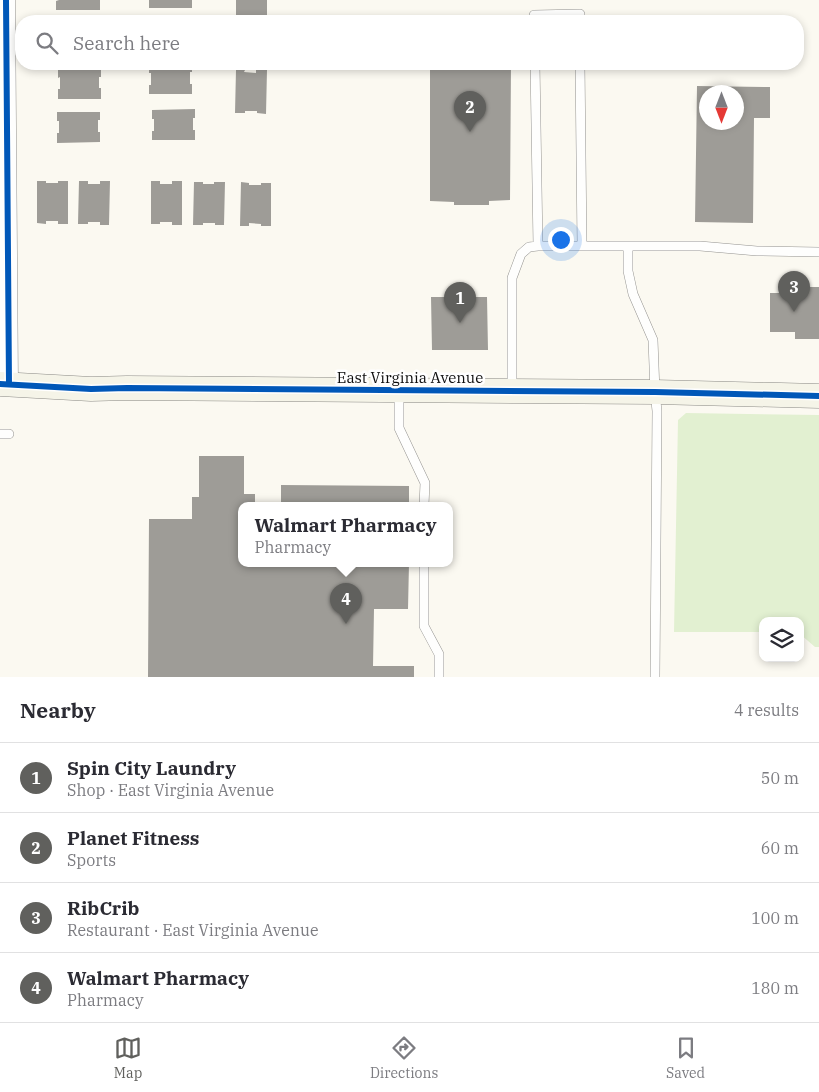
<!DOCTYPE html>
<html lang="en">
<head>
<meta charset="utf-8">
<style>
  :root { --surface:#fff; --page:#f2f2f3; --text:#2b2b33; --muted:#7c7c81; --line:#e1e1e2; --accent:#60605d }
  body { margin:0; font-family:"IBM Plex Serif",serif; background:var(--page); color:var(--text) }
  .controls { position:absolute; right:15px; bottom:15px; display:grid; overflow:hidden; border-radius:10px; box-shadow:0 2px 8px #0003 }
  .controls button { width:45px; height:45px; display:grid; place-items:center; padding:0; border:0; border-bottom:1px solid var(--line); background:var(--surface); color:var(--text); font:25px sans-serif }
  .compass { position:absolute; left:699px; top:85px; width:45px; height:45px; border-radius:50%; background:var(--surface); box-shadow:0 2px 8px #0003; rotate:180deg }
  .you { position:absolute; left:560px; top:239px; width:18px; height:18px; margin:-12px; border:4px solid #fff; border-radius:50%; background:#1a73e8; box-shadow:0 0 0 8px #1a73e833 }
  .badge { display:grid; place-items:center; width:32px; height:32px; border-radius:50%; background:var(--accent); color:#fff; font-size:16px; font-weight:700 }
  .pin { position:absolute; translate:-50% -41px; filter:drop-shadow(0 1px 2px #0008) }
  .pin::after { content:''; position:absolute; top:26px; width:18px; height:15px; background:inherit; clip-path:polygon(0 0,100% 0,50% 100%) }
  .popup { position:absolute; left:238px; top:502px; width:215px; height:65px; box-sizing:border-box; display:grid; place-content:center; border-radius:10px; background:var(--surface); filter:drop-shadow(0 1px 4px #0005); font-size:16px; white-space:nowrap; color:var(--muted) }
  .popup b { font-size:19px; color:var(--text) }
  .popup::after { content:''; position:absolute; left:50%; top:100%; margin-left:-10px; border:10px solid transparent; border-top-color:var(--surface) }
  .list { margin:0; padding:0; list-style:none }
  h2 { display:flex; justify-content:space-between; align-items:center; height:65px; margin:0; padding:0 20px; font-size:21px }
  h2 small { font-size:16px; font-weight:400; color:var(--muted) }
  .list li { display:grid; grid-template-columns:32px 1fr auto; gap:15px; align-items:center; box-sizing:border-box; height:70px; padding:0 20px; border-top:1px solid var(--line) }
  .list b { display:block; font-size:19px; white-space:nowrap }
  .list p { margin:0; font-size:16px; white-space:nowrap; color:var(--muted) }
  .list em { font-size:16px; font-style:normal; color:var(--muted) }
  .icon { flex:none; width:28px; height:28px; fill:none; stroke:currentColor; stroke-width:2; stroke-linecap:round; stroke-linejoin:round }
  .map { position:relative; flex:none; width:819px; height:677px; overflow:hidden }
  .search { position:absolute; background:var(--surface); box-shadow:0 2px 8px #0003; left:15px; right:15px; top:15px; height:55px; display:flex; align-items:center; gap:12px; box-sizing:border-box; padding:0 18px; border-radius:20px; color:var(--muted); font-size:19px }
  .sheet { height:345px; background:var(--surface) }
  nav { display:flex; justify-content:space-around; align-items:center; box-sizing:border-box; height:70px; border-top:1px solid var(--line); background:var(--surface); font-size:14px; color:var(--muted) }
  nav a { display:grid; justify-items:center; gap:2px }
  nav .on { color:var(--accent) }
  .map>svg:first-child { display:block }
  .green { fill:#e2f0d1 }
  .building { fill:#9e9c97; fill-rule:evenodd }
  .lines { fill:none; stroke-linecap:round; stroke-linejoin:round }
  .lane-casing { stroke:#949390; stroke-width:10 }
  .street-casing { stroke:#949390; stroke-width:19 }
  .secondary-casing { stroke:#8b8a86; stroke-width:25 }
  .lane { stroke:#fefefd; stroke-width:9 }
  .street { stroke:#fefefd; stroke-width:18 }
  .secondary { stroke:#f5f4e8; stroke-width:24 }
  .cycleway-casing { stroke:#fff; stroke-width:9 }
  .cycleway { stroke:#0057b8; stroke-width:6 }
  .labels { text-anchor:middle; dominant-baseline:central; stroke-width:5; stroke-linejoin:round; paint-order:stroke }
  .street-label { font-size:15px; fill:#0d0d0d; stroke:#fff }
</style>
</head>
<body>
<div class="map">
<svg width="819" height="677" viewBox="0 0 819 677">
  <rect width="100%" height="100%" fill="#fbf9f1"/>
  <path class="green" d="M686 413 819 415V647H815L800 634V621H763V632H674L678 420Z"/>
  <path class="building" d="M59 0H100V10H56V1Z
    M149 0H192V8H149Z
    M236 0H267V21H236Z
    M149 64H192V72H190V84H192V94H149V85H151V73H149Z
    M430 64H511L510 200 489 201V205H454V202L430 201Z
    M58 68H101V77H99V88H101V99H58V89H60V77L58 78Z
    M236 70H245L244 72 256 73V70H267L266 114 257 113V111H245V113H235Z
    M697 86 770 87V118H754L753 223 695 222ZM706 92H736V122H706Z
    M195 109V118H193V130H195V140H152V131H154V119H152V110Z
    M57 112H100V120H98V132H100V142L57 143V133H59V121H57Z
    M37 181H46V183H58V181H68V224H58V221H46V224L37 223Z
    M79 181H88V184H100V181H110L109 225H100V222H88V224H78Z
    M151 181H160V184H172V181H182V225H172V222H160V224H151Z
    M194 182H203V184H214V182H225L224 225H215V223H203V225H193Z
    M241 182 249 183V185H261V183H271V226H261V224L249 223V226H240Z
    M794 287H819V339H795V332H770V293H794Z
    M431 297H487L488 350H432Z
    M199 456H244V494H255V505H242V563H409L408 609H374L373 666H414V677H148L149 519H192V497H199Z
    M281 485 409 486V505H281Z"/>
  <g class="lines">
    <g class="lane-casing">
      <path id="lane" d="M534 21V15L580 14V21
        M535 64 538 246
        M580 64 582 246
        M399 390V428L425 483 424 505
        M512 390V278L521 254 529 247 538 246H628
        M0 434H9
        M424 563V626L439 654V677
        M655 677 657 411 655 392 653 340 633 294 628 271V246H700L757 251 819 252"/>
    </g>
    <g class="street-casing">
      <path id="street" d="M6 0 9 384"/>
    </g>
    <g class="secondary-casing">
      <path id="secondary" d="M0 384 91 389 127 388 655 392 819 396"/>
    </g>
    <use href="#lane" class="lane"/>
    <use href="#street" class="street"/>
    <use href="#secondary" class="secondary"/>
    <g class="cycleway-casing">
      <path id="cycleway" d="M6 0 9 384
        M0 384 91 389 127 388 655 392 819 396"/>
    </g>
    <use href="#cycleway" class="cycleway"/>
  </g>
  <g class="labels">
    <g class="street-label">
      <text x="410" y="377">East Virginia Avenue</text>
    </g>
  </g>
</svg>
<div class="controls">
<button><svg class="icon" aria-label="layers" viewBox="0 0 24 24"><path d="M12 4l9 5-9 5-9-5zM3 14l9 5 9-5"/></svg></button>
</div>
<svg class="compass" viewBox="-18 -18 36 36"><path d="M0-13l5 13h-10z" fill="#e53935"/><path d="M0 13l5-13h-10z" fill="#7c7c81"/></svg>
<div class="you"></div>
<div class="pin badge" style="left:460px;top:323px">1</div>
<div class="pin badge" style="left:470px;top:132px">2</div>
<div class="pin badge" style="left:794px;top:312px">3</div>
<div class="pin badge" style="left:346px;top:624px">4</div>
<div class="popup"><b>Walmart Pharmacy</b>Pharmacy</div>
<div class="search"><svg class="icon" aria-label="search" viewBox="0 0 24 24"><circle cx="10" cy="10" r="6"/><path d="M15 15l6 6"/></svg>Search here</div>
</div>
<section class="sheet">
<h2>Nearby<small>4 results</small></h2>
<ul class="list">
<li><span class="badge">1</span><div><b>Spin City Laundry</b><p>Shop · East Virginia Avenue</p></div><em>50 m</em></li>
<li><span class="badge">2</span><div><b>Planet Fitness</b><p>Sports</p></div><em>60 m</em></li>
<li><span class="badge">3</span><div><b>RibCrib</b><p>Restaurant · East Virginia Avenue</p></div><em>100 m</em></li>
<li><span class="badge">4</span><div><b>Walmart Pharmacy</b><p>Pharmacy</p></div><em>180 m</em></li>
</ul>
</section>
<nav>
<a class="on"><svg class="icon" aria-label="map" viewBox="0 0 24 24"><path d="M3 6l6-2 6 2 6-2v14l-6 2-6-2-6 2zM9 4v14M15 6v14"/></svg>Map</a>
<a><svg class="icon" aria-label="directions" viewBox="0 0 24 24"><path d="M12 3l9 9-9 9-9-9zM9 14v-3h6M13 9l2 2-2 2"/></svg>Directions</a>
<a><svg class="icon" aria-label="saved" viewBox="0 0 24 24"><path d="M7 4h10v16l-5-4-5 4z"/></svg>Saved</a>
</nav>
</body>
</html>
